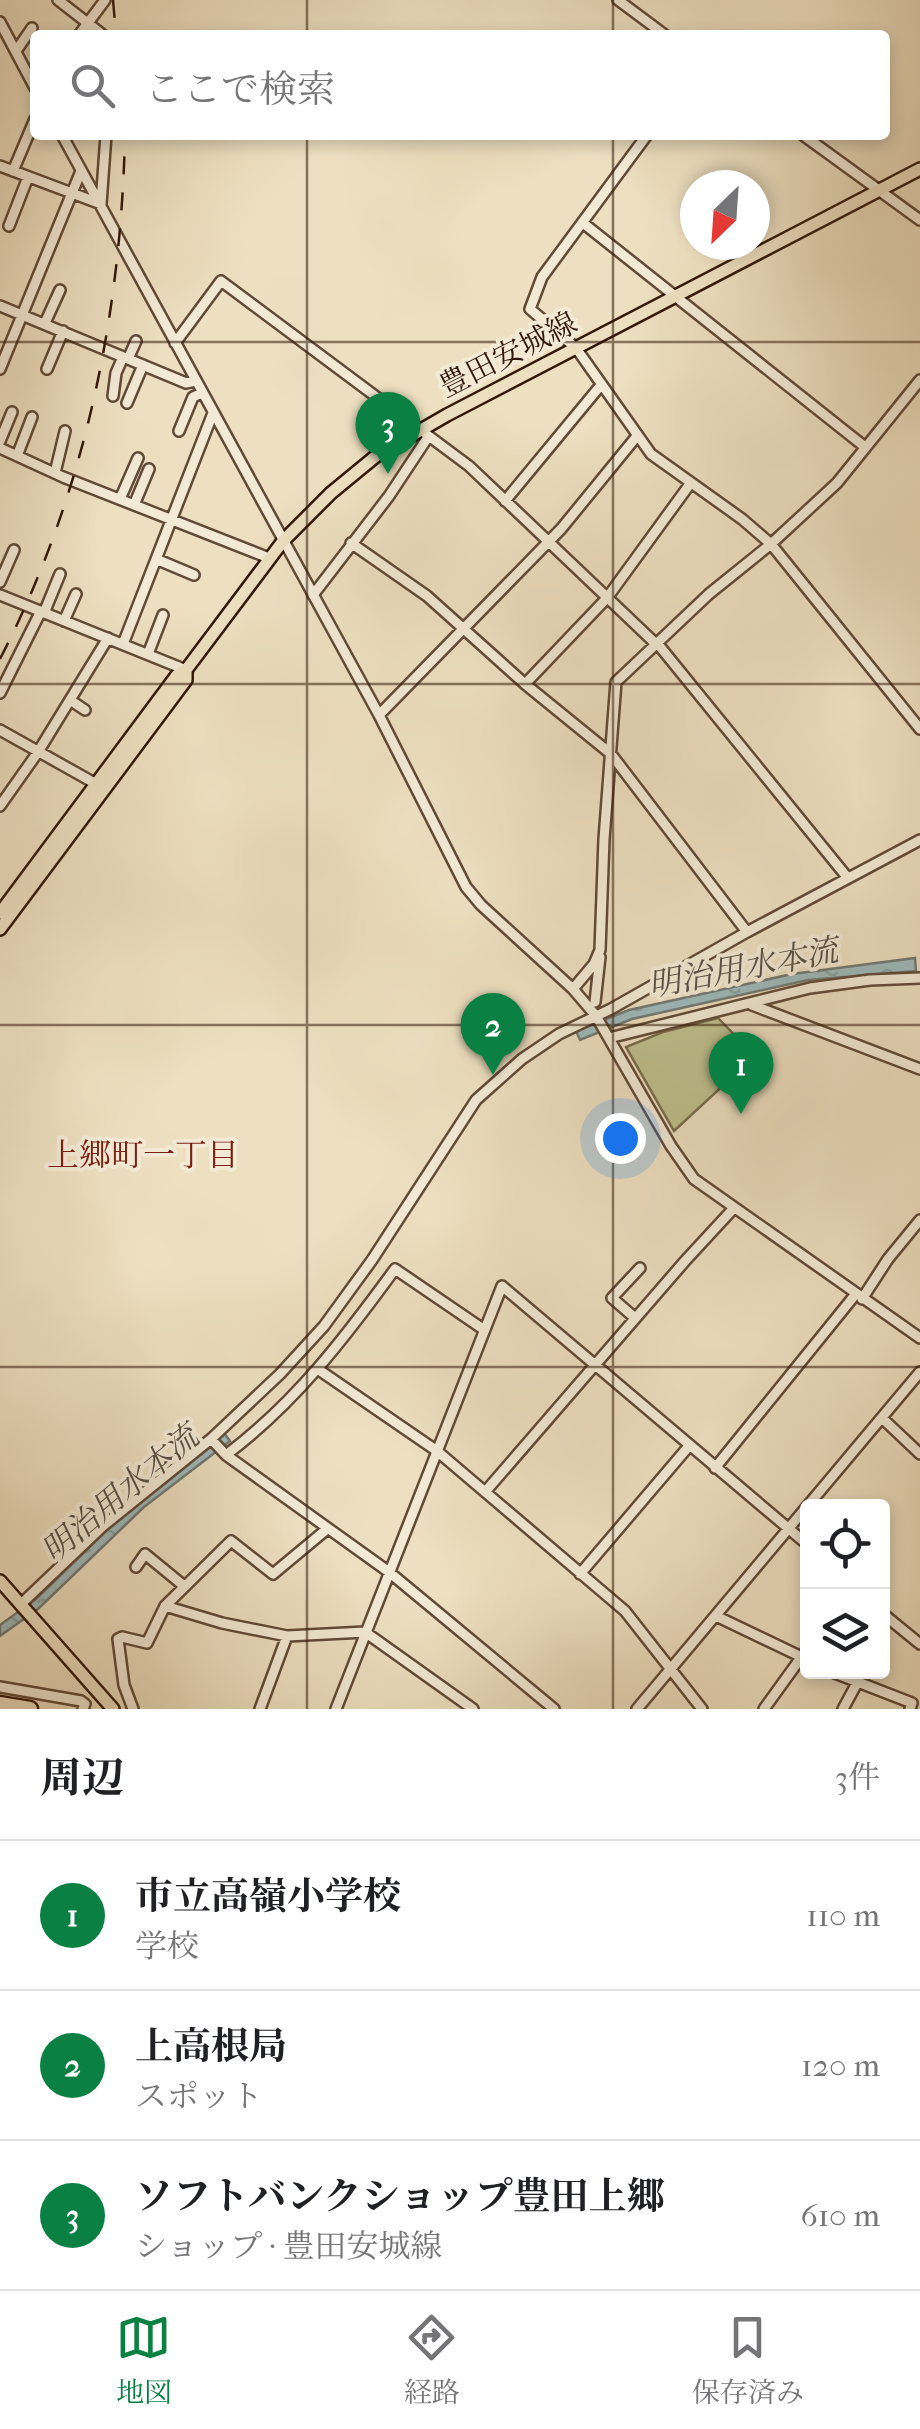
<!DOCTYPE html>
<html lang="ja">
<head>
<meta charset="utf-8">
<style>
  :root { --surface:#fff; --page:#f6f6f6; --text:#202124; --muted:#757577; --line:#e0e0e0; --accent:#0b8043 }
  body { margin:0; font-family:"IM FELL French Canon","Noto Serif JP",serif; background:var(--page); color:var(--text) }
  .controls { position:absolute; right:30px; bottom:30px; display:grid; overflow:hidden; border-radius:10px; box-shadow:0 5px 15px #0003 }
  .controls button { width:90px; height:90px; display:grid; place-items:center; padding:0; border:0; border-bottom:2px solid var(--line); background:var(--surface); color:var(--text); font:50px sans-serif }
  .compass { position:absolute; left:680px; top:170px; width:90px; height:90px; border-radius:50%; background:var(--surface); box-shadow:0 5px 15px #0003; rotate:205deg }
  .you { position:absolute; left:620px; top:1138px; width:35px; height:35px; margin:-25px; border:8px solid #fff; border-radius:50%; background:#1a73e8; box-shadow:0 0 0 15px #1a73e833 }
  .badge { display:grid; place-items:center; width:65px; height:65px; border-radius:50%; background:var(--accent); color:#fff; font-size:32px; font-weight:700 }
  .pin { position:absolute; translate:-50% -82px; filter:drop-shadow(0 2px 5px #0008) }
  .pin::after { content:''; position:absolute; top:52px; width:35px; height:30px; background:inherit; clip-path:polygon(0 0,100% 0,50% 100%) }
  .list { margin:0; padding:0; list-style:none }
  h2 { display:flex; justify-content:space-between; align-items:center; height:130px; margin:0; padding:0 40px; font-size:42px }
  h2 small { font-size:32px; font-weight:400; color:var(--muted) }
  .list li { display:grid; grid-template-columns:65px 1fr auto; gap:30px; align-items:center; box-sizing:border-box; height:150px; padding:0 40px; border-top:2px solid var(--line) }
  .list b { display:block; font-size:38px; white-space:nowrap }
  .list p { margin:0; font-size:32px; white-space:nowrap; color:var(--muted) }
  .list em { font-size:32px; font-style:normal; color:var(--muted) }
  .icon { flex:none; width:55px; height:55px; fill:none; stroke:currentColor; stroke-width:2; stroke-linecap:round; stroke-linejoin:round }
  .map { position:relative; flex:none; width:920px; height:1709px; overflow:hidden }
  .search { position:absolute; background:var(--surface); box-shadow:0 5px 15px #0003; left:30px; right:30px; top:30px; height:110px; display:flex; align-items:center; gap:25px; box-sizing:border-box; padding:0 35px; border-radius:10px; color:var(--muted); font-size:38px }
  .sheet { height:580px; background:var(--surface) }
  nav { display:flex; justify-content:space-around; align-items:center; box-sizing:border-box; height:140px; border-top:2px solid var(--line); background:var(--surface); font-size:28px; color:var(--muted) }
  nav a { display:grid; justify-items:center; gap:5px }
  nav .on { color:var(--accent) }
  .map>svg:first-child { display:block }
  .pitch { fill:#bec08e; stroke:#786c4c; stroke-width:2.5 }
  .water { fill:url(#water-ripples); stroke:#727975; stroke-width:2.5 }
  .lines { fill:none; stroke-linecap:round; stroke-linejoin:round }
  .minor-casing { stroke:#614a38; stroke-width:14 }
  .major-casing { stroke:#32180a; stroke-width:16 }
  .highway-casing { stroke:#32180a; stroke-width:19 }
  .minor { stroke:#f3ead6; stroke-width:9 }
  .major { stroke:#eddfc0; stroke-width:11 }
  .highway { stroke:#eddfc0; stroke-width:14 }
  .rail { stroke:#32180a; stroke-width:2.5; stroke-dasharray:18 18; stroke-linecap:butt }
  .grid { fill:none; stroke:#32180a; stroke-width:2.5; stroke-opacity:0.55 }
  .labels { text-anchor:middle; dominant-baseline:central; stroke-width:8; stroke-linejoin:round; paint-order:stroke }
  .street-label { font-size:30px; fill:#32180a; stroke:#f3ead6 }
  .water-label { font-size:32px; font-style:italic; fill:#575148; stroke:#f3ead6 }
  .neighbourhood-label { font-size:32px; fill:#7a1f14; stroke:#f3ead6 }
</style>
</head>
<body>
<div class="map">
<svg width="920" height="1709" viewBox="0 0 920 1709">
  <defs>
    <pattern id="water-ripples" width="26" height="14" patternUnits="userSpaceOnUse" patternTransform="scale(2.5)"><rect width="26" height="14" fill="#9dbabc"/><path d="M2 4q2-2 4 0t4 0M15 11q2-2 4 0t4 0" fill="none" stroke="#889fa0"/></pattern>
  </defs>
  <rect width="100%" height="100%" fill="#eddfc0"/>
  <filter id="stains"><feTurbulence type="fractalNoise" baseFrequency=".002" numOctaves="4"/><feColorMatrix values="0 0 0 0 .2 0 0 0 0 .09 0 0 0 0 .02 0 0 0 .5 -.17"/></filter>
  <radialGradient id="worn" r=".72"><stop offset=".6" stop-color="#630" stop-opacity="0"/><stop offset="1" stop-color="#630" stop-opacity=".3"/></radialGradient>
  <path class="pitch" d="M718 1018 755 1056 674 1131 626 1047 663 1032Z"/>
  <path class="water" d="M915 958 916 971 808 980 632 1019 580 1040 576 1031 629 1010 792 974Z
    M224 1433 230 1441 144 1507 38 1609 0 1636V1625L36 1599 140 1498Z"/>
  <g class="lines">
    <g class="minor-casing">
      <path id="minor" d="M58 0 103 35
        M618 0 665 35
        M0 22 35 88
        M79 35 105 0
        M16 51 32 28
        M62 135 379 715 466 887 481 905 573 989 596 1016 671 1146 694 1179 920 1338
        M647 135 542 277 530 309 576 348 651 454 742 519 771 544 920 729
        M803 135 920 220
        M0 166 101 204 106 135
        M13 171 35 119
        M583 223 865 447
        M9 226 28 177
        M0 306 186 383 195 381
        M45 323 60 290
        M175 343 221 281 469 466 656 644
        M128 359 136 341
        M0 369 81 171
        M47 369 63 331
        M113 396 116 373 123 357
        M127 403 143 365
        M179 431 193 397 202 393
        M0 441 12 412
        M0 448 63 477 269 558
        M17 456 32 417
        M55 473 65 431
        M120 499 138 458
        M505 501 601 385
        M134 505 149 469
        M351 543 427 596 525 684 611 754 747 932
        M156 559 194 575
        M0 582 14 550
        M0 595 186 670
        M313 595 389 496 428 437
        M44 613 60 574
        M64 621 76 594
        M657 643 847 877
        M123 644 213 413
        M148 654 163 615
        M525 684 607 598 690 484
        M0 693 41 611
        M70 700 85 710
        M379 715 561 529 637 436
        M0 730 98 785
        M0 806 38 752 108 638
        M573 989 594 964 600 950 604 839 616 682 709 594 771 544 837 483 920 380
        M595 1002 600 957
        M752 1005 920 1069
        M609 1038 810 988 870 980 920 978
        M862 1299 888 1259 920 1220
        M635 1318 612 1298 640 1268
        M319 1370 437 1451 625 1611 702 1709
        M882 1418 920 1454
        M211 1439 226 1455 389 1572 554 1709
        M226 1455C295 1403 344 1339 395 1269L483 1329
        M715 1468 855 1295
        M485 1492 685 1261 733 1209
        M136 1567 145 1554 184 1586
        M580 1574 689 1446
        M20 1605 103 1526 211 1439 280 1374 324 1326 372 1260 476 1100 522 1059 559 1034 611 1009 747 932 920 840
        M165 1606 222 1623 287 1636 365 1632 473 1709
        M882 1613 920 1644
        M716 1616 808 1660
        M832 1672 912 1703 910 1709
        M0 1687 81 1701 85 1704 83 1709
        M133 1709 124 1685 118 1639 122 1637 147 1643 165 1606 231 1541 273 1574 327 1529
        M260 1709 287 1636
        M336 1709 502 1286 808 1545
        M637 1709 920 1372
        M764 1709 808 1648
        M843 1709 857 1683"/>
    </g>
    <g class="major-casing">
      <path id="major" d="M0 913 177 675 186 670 283 541 331 493 376 456 447 415 920 169
        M0 929 186 680V670
        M0 1581 113 1709"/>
    </g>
    <g class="highway-casing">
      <path id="highway" d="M0 1704 30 1709"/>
    </g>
    <use href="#minor" class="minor"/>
    <use href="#major" class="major"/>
    <use href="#highway" class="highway"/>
    <path class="rail" d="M113 0 116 35
      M0 659C84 496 121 318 125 135"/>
  </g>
  <path class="grid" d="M307 0V35M613 0V35M307 135V1709M613 135V1709M0 342H920M0 684H920M0 1025H920M0 1367H920"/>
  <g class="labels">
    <g class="street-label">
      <text transform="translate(508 355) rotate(-27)">豊田安城線</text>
    </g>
    <g class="water-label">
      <text transform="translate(743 968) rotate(-11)">明治用水本流</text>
      <text transform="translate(120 1494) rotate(-40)">明治用水本流</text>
    </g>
    <g class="neighbourhood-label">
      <text x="143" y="1155">上郷町一丁目</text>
    </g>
  </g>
  <rect width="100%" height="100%" filter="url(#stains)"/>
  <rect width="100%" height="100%" fill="url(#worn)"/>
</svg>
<div class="controls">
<button><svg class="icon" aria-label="locate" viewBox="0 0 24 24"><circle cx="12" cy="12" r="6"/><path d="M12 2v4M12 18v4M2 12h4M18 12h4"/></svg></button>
<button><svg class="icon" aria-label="layers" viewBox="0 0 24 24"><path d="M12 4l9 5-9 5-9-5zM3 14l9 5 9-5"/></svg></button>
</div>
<svg class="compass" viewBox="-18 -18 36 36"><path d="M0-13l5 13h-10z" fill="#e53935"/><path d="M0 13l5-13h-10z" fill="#757577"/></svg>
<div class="you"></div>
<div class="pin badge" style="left:741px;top:1114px">1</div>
<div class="pin badge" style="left:493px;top:1075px">2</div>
<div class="pin badge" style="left:388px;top:474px">3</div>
<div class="search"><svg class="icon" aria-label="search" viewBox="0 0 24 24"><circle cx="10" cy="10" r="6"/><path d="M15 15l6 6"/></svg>ここで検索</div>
</div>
<section class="sheet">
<h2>周辺<small>3件</small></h2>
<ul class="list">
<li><span class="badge">1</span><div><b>市立高嶺小学校</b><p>学校</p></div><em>110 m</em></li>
<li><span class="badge">2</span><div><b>上高根局</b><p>スポット</p></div><em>120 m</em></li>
<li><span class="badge">3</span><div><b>ソフトバンクショップ豊田上郷</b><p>ショップ · 豊田安城線</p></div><em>610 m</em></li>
</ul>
</section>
<nav>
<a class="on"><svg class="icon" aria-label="map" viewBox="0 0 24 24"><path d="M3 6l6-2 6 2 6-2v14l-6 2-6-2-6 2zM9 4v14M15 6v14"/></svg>地図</a>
<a><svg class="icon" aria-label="directions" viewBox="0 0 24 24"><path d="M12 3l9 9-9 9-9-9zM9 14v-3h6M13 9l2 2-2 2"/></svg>経路</a>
<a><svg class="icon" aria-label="saved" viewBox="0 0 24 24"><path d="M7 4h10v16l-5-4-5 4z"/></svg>保存済み</a>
</nav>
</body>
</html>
